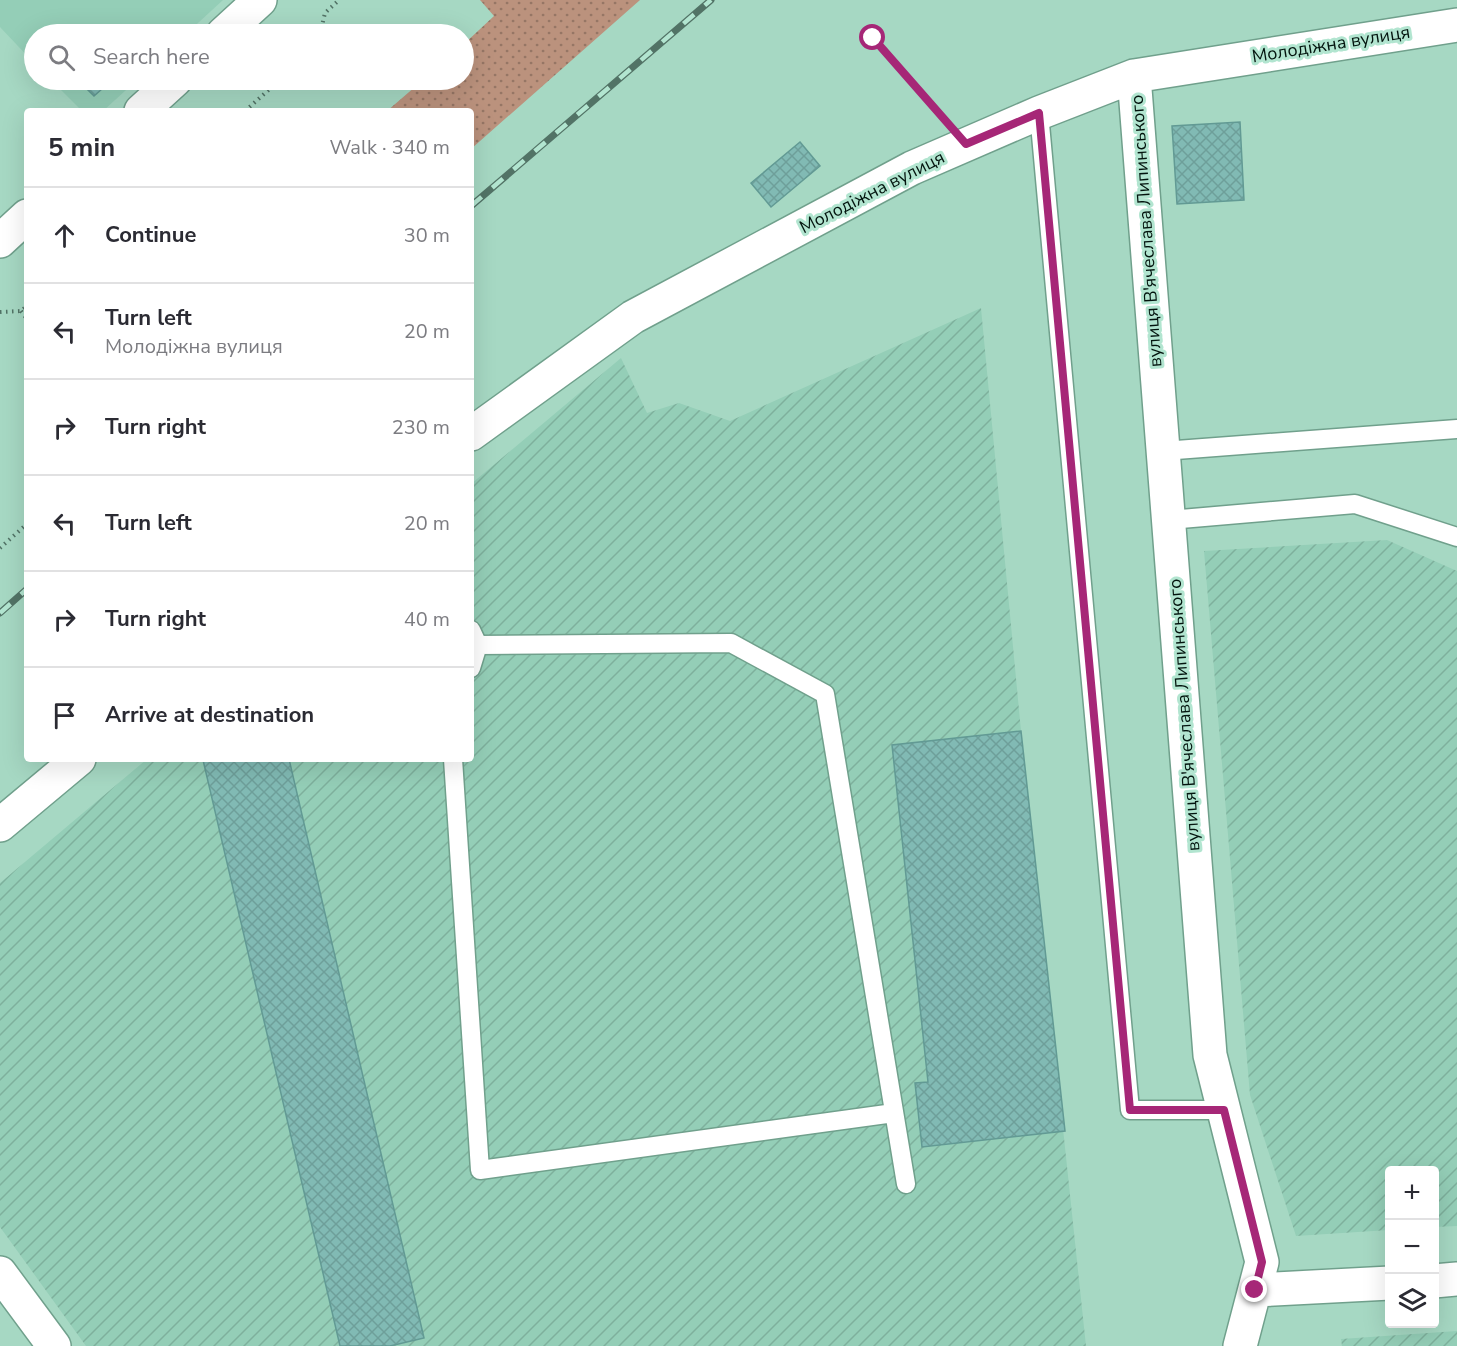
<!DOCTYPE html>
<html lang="en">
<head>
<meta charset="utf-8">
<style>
  :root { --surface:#fff; --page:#f7f7f7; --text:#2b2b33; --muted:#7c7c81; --line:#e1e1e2 }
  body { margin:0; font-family:"Nunito Sans",sans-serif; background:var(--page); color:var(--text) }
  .controls { position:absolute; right:18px; bottom:18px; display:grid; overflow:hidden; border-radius:6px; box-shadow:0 6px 24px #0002 }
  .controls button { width:54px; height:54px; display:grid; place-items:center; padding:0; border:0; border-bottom:2px solid var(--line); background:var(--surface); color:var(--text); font:30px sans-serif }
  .stop { position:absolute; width:18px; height:18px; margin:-14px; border:4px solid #a62777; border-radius:50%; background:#fff }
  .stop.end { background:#a62777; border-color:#fff; box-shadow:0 2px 6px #0008 }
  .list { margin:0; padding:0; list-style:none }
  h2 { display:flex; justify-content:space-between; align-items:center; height:78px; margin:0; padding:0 24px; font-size:26px }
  h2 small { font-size:20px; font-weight:400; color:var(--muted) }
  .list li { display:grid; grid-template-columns:39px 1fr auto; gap:18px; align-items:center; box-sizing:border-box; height:96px; padding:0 24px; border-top:2px solid var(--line) }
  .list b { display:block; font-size:22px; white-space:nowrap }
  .list p { margin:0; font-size:20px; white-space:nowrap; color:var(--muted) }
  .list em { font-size:20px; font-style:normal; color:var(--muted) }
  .icon { flex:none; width:33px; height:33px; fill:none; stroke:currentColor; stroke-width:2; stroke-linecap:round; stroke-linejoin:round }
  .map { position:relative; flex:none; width:1457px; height:1346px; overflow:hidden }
  .search { position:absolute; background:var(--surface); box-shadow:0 6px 24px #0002; left:24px; top:24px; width:450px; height:66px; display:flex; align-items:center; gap:15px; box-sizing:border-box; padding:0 21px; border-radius:33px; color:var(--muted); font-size:22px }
  .panel { position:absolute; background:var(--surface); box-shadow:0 6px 24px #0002; left:24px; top:108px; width:450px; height:654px; border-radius:6px }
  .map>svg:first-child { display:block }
  .built { fill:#94ceb7 }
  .industrial { fill:url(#industrial-furrows) }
  .green { fill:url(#green-dots) }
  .building { fill:url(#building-cross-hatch); stroke:#629a94; stroke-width:1.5 }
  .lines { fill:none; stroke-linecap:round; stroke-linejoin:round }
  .lane-casing { stroke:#70a08c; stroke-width:21 }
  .street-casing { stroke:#70a08c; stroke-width:36 }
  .primary-casing { stroke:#70a08c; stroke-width:36 }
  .path { stroke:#517265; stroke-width:4; stroke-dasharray:1.5 4.5; stroke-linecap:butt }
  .lane { stroke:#fff; stroke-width:18 }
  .street { stroke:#fff; stroke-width:33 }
  .primary { stroke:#fff; stroke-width:33 }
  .rail-casing { stroke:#527366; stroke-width:7 }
  .rail { stroke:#b2e5d0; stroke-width:4.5; stroke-dasharray:14; stroke-linecap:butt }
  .route { stroke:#a62777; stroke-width:8 }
  .labels { text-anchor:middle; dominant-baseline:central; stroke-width:6; stroke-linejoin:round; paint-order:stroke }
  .street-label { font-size:18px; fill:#03140e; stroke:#b2e5d0 }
</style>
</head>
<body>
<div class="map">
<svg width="1457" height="1346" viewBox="0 0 1457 1346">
  <defs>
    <pattern id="industrial-furrows" width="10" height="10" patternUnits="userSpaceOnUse" patternTransform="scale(1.5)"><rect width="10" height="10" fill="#94ceb7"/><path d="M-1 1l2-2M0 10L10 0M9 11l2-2" fill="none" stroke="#7eb09c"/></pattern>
    <pattern id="green-dots" width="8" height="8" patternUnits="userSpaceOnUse" patternTransform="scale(1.5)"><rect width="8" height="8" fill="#bb927d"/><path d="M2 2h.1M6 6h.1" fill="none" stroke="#967665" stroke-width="1.8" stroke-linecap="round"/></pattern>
    <pattern id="building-cross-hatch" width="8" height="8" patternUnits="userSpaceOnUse" patternTransform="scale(1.5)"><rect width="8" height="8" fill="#81bab4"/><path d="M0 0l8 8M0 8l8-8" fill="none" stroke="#6e9f9a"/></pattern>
  </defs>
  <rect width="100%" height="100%" fill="#a6d8c3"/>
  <path class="built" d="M0 0H223L186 34H34V63L0 27Z
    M51 80H137L103 111H82Z"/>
  <path class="industrial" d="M981 308 1021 731 1086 1346H86L0 1227V883L147 759H471V484L621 358 647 413 679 403 730 421Z
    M1387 540 1457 571V1226L1435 1227 1434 1170H1390L1389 1230 1296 1236 1250 1095 1204 551Z
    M1457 1331V1346H1342L1341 1339Z"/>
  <path class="green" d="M480 0H640L471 149V111H387L423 80H464V44L494 16Z"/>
  <path class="building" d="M83 80H112L94 96 80 82Z
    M1240 122 1244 200 1177 204 1172 126Z
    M800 142 820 166 771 207 751 183Z
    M1021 731 1065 1131 922 1147 915 1083 928 1082 892 745Z
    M208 759H289L424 1338 390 1346H340L203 760Z"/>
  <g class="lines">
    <g class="lane-casing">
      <path id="lane" d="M1039 113 1130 1110H1224
        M1163 451 1457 429
        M1169 520 1355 504 1457 537
        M471 630 478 645 731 643 825 694 906 1184
        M471 668 478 645
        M453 759 480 1170 894 1113"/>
    </g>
    <g class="street-casing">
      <path id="street" d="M1134 76 1210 1055 1262 1262 1240 1346
        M471 434 633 317 912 168 1039 113 1134 76 1457 25
        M0 825 79 759
        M0 1273 54 1346
        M1434 1281 1457 1279
        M1255 1290 1390 1283"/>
    </g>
    <g class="primary-casing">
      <path id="primary" d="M223 34 260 0
        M141 111 175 80
        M0 241 27 216"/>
    </g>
    <path class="path" d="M320 34 325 13 339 0
      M873 38 945 121
      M245 111 280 80
      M21 311 27 319
      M0 312 21 311 27 306
      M0 548 27 524"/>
    <use href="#lane" class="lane"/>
    <use href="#street" class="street"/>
    <use href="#primary" class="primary"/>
    <g class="rail-casing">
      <path id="rail" d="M471 206 711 0
        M0 613 27 589"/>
    </g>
    <use href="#rail" class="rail"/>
  </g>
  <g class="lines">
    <path class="route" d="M873 38 966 144 1039 113 1130 1110H1224L1262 1262 1255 1290"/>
  </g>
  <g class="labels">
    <g class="street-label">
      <text transform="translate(1331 44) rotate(-9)">Молодіжна вулиця</text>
      <text transform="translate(872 192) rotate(-27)">Молодіжна вулиця</text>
      <text transform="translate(1146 231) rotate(-94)">вулиця В'ячеслава Липинського</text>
      <text transform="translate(1184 715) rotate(-94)">вулиця В'ячеслава Липинського</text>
    </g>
  </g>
</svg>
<div class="controls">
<button>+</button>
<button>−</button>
<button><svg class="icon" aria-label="layers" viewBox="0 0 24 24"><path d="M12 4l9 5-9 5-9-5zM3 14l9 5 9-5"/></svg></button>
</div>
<div class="stop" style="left:873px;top:38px"></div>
<div class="stop end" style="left:1255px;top:1290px"></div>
<div class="search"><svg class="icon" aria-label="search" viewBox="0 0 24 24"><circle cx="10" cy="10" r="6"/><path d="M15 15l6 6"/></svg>Search here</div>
<section class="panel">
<h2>5 min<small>Walk · 340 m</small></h2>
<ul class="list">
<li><svg class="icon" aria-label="ahead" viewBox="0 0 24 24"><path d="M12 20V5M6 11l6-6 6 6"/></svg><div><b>Continue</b></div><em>30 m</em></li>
<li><svg class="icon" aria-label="left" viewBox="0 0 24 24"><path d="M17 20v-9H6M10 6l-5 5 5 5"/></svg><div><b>Turn left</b><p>Молодіжна вулиця</p></div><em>20 m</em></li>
<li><svg class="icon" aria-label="right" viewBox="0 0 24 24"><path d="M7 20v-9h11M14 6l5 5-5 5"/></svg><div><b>Turn right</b></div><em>230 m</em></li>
<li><svg class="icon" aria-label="left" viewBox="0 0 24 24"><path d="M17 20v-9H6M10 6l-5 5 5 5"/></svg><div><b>Turn left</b></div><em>20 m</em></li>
<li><svg class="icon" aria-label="right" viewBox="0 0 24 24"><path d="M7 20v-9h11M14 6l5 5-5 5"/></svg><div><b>Turn right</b></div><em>40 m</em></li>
<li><svg class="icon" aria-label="arrive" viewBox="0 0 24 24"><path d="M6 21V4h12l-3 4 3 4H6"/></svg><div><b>Arrive at destination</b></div></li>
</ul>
</section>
</div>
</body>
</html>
